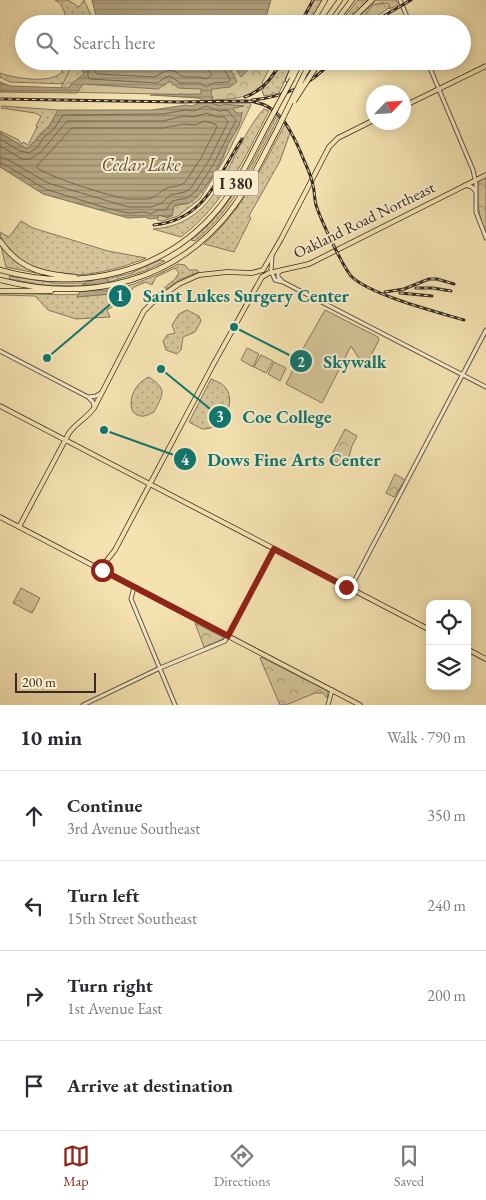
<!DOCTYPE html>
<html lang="en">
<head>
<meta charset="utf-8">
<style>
  :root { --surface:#fff; --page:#f7f7f7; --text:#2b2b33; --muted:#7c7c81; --line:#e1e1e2; --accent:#8f2418 }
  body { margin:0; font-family:"EB Garamond",serif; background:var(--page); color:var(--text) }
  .controls { position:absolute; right:15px; bottom:15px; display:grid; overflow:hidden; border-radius:10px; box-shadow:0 2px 12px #0003 }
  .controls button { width:45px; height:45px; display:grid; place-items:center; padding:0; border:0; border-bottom:1px solid var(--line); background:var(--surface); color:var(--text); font:25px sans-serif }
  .compass { position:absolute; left:366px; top:85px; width:45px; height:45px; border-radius:50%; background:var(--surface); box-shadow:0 2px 12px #0003; rotate:65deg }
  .scale { position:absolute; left:15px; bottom:12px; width:81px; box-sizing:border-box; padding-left:5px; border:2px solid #382b23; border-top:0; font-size:14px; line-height:18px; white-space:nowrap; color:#382b23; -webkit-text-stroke:4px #f8eccc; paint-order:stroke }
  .stop { position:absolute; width:15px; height:15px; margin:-11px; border:4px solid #8f2418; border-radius:50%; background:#fff }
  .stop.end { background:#8f2418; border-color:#fff; box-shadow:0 1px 5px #0008 }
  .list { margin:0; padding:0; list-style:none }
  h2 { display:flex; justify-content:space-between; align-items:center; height:65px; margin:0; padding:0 20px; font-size:21px }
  h2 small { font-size:16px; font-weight:400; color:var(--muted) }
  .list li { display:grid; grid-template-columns:32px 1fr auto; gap:15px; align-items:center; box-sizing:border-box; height:90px; padding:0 20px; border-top:1px solid var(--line) }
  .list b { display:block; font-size:19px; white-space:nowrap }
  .list p { margin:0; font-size:16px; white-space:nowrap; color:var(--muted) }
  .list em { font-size:16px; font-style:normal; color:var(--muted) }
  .icon { flex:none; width:28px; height:28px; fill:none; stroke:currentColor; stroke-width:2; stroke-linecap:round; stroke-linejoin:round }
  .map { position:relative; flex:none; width:486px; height:705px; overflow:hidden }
  .search { position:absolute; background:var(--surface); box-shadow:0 2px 12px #0003; left:15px; right:15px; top:15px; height:55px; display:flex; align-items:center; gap:12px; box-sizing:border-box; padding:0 18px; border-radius:28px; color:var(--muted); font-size:19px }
  .sheet { height:425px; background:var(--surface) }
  nav { display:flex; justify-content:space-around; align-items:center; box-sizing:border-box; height:70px; border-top:1px solid var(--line); background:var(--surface); font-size:14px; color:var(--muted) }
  nav a { display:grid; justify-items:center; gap:2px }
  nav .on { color:var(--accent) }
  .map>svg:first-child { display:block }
  .grass { fill:url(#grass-dots); stroke:#86775e }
  .forest { fill:url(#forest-crowns); stroke:#86775e }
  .garden { fill:#d4c398; stroke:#86775e }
  .water { fill:url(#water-rules); stroke:#82745b }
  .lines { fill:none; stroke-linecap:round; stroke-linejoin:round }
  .shore { stroke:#766852; stroke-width:1 }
  .minor-casing { stroke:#675946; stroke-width:5 }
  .major-casing { stroke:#382b23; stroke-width:5.5 }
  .highway-casing { stroke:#382b23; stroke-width:6 }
  .minor { stroke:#f8eccc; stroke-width:3 }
  .major { stroke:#f4e2b0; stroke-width:4 }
  .highway { stroke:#f4e2b0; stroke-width:4.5 }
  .rail-casing { stroke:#382b23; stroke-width:3 }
  .rail { stroke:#f8eccc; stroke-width:1; stroke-dasharray:4; stroke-linecap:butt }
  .highway-bridge-casing { stroke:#382b23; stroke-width:6; stroke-linecap:butt }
  .highway-bridge { stroke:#f4e2b0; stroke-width:4.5 }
  .route { stroke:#8f2418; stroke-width:6 }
  .labels { text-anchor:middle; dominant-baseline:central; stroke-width:4; stroke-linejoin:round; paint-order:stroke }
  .shield { fill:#f8eccc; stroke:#726556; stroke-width:1 }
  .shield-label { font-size:15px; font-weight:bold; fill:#382b23 }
  .street-label { font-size:16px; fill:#382b23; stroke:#f8eccc }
  .water-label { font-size:18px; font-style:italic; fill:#5d4f3f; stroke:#f8eccc }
  .leader { fill:none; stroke:#0f766e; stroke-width:2 }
  .callout-dot { fill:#0f766e; stroke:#f8eccc; stroke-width:2 }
  .mark-label { font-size:15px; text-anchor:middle; font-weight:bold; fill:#fff }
  .callout-label { font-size:18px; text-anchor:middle; font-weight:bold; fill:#0f766e; stroke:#f8eccc; stroke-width:4; stroke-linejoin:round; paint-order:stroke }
</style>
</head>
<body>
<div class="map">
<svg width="486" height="705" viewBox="0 0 486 705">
  <defs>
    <pattern id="grass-dots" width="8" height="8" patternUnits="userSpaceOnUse" patternTransform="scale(1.25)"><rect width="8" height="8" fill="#d4c398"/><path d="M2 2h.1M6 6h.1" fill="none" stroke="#ad9f7c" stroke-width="1.8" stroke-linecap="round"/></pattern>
    <pattern id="forest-crowns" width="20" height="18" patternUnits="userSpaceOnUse" patternTransform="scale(1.25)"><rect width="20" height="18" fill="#d4c398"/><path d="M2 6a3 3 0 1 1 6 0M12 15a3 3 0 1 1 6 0" fill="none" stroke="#ad9f7c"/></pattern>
    <pattern id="water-rules" width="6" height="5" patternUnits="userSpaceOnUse" patternTransform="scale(1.25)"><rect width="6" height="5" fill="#b4a480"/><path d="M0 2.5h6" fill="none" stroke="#938668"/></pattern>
  </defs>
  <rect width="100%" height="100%" fill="#f4e2b0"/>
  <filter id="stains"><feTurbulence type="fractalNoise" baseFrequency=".004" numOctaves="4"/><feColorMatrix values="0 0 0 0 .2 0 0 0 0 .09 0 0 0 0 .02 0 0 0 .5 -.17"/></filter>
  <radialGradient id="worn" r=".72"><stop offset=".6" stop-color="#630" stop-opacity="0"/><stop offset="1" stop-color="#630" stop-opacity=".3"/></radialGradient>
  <path class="grass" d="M55 0H68L79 7 84 0 95 24H62L65 13 60 3Z
    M314 0H323L310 24H302Z
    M358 0H368L344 24H339Z
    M375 0H396L398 5 389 9 390 7 383 3 371 7 363 20 359 24H349Z
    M65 61H78L66 84 10 82 0 77V73C13 78 45 83 58 75 63 73 63 66 65 61Z
    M283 61H294L279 93 264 96 262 91C268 80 277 75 283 61Z
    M211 103H250L251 105 227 155 200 199 178 216 163 221 157 220 159 215 168 218 174 206C184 204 192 199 200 193 207 187 226 158 226 147L239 126 238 114 232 108 243 106C232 106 221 107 211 103Z
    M2 106 58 110 50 125 40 134 33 144 27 149 0 133V131L19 140 20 143 22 144 23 142 28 145 37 127 36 126 41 116 35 113 1 108Z
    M264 109 269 111C245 157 224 205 181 237L153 229C224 224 225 152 264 109Z
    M277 115 279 117C255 161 235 209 195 241L191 240C233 208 253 160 277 115Z
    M285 124 290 133 280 161 249 216 251 218 234 252 204 244C242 211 262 167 285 124Z
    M21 221 33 228 108 251 146 258C113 272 63 284 29 266 25 263 21 260 16 257 8 250 0 243 0 232L9 237Z
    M1 246 23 266 36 273 6 267Z
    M160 260 165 261 145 271 109 282 107 279 131 273Z
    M178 264 185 265 189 270H197L199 272 179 280 156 297 154 296 174 280 179 273 175 268 156 277 152 285 146 282 134 287 123 301 107 310 110 317 76 319 48 310 35 296 0 295V293C28 293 56 296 84 294 118 292 149 280 178 264Z
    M9 276 55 283H84L82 286 43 285 10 279Z
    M187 310 199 316 201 321 195 332 183 337 181 350 177 354 166 350 163 341 167 335 175 333 172 325 179 314Z
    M149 377C168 390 163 394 154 412 146 416 141 419 133 412 127 399 136 382 149 377Z
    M211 379C216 381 222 383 225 387 238 402 222 430 203 429 199 428 193 424 189 422Z"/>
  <path class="forest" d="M383 3H388L390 7 366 24H359C363 20 370 7 373 5 376 4 380 4 383 3Z
    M74 61H273L262 83 264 85C249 99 231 99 211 100L213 97 210 95 59 92Z
    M486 177V233C477 214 478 202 478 182Z
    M345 429 357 436 352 446 348 460 352 462 344 466 330 458Z
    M395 474 405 480 394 497 386 493Z
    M21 588 40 598 32 613 13 603Z
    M195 623 223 637V639L204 647Z
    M261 657 326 690 328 693 327 698 323 693H315L286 705H280L260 658Z"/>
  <path class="garden" d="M325 310 378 337 379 340 367 363 358 357 351 346 322 403 286 384 292 372V370L294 369 298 360 297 359Z
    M247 348 259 354 253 367 241 360Z
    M261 355 273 361 266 373 254 367Z
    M274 362 286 368 280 381 268 374Z"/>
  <path class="water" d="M92 0H271L264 24H98Z
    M83 61H218L219 65 225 62 236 79 237 82 230 87 212 89 211 95 213 97 211 100V103L220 106 223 104 244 106 233 108 236 113H242C241 127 231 136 226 149 221 162 203 196 189 203 185 205 179 204 174 206L172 216 166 217 159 215 157 218 150 219 145 217 128 218 43 194 0 167V133L27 149 50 125 58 110H152L186 105 192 106 201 102V99L197 98 150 95 201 94V89L178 88 170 81 158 89 83 84 77 93 0 92V82L10 86 69 88 71 84 84 74 82 66Z
    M230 61H252L249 69 241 77Z
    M103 278 107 279C110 282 113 290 111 294L77 297 85 282Z"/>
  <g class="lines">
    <path class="shore" d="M88 61V77L90 79 157 83 166 77 170 76 180 83H200L206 87 213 83 229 82 230 79 224 70 216 68 213 61
      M94 61 95 72 97 74 155 77 163 72 170 70 176 72 183 77H199L206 79 212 75 207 68 206 61
      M101 61 103 66 107 67 152 69 162 64 169 63 177 64 186 69H198L199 61
      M205 121 215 124 217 127 201 158 185 182C180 187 173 186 167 188 159 192 156 198 147 199 141 199 134 199 128 199 112 197 48 177 36 167L72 128H163L184 124 195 125Z
      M0 139 20 151 29 153 37 148 44 137 54 129 63 115 163 114 185 110 194 111 206 106 219 111 227 110 236 120 213 165 196 191 187 198 172 201 166 210H158L151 214 145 212 128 213 103 207 45 189 4 164 0 163
      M0 146 22 159H30L41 152 67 121H163L184 116 194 117 206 113 218 117H224L228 122 208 162 191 188 185 192 170 195 162 203 151 207H128L48 183 7 159 0 157"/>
    <g class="minor-casing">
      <path id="minor" d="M400 0 410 24
        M427 61 473 170 476 184V212L486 238
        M465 185 472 187 476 192
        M272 256 271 271 275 280 283 282 486 387
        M281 271 278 273V277L282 281
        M0 351 88 397 93 402 94 407
        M89 397 96 396 101 393
        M134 587 131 599 175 705
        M350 589 486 330
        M83 705 160 668 225 641 274 549
        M328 705 332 690"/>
    </g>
    <g class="major-casing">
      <path id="major" d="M404 106 486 66
        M0 406 430 630
        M0 517 360 705
        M19 527 69 433C76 423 87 418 94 408L144 311 152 303 179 284 199 275 227 272 252 273 263 270 281 239 329 147 338 138 374 120
        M100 569 115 550 213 365 262 277 269 273 309 264 486 175
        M467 649 486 659"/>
    </g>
    <g class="highway-casing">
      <path id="highway" d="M311 24 325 0
        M323 24 340 0
        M334 24 352 0
        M347 24 372 0
        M314 70 319 61
        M305 73 312 61
        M292 79 301 61
        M288 80 296 61
        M0 241C20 270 43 274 75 277
        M0 270C79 293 166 273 219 208 239 183 252 153 267 125
        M0 280C89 303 177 283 234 206 251 183 263 156 277 130
        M0 291H51"/>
    </g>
    <use href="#minor" class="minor"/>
    <use href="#major" class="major"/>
    <use href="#highway" class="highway"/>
    <g class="rail-casing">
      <path id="rail" d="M300 24 313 0
        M370 24 411 0
        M245 97C262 91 273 78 281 61
        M0 99 179 102 247 101C279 103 290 128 301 153 305 164 311 174 313 185 315 193 314 201 317 208 322 222 342 265 351 276 370 295 437 312 464 320
        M252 100C284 97 310 86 332 61
        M154 225C207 219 216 178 242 139
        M416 288H433L451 291
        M385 292 404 289 429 279H437L454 284
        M400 293 432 296"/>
    </g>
    <use href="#rail" class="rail"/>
    <g class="highway-bridge-casing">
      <path id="highway-bridge" d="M294 101 314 70
        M267 125 292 79
        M277 130 305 73"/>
    </g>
    <use href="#highway-bridge" class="highway-bridge"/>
  </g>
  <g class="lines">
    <path class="route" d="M102 570 228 636 274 549 346 587"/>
  </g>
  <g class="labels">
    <rect class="shield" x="213.5" y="170.5" width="45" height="25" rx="4"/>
    <g class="shield-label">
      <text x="236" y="183">I 380</text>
    </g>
    <g class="street-label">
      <text transform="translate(364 220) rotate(-26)">Oakland Road Northeast</text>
    </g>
    <g class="water-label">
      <text x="141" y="164">Cedar Lake</text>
    </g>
  </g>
  <path class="leader" d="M47 358L120 296M234 327L301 361M161 369L220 417M104 430L185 459"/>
  <g class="callout-dot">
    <circle cx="47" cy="358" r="5"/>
    <circle cx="234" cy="327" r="5"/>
    <circle cx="161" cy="369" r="5"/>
    <circle cx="104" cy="430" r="5"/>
    <circle cx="120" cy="296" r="12"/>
    <circle cx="301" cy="361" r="12"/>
    <circle cx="220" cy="417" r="12"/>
    <circle cx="185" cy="459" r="12"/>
  </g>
  <g class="mark-label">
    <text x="120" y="301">1</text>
    <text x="301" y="367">2</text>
    <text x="220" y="422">3</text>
    <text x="185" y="465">4</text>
  </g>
  <g class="callout-label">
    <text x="246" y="302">Saint Lukes Surgery Center</text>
    <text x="355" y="368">Skywalk</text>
    <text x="287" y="423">Coe College</text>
    <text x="294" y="466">Dows Fine Arts Center</text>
  </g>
  <rect width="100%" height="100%" filter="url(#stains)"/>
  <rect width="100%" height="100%" fill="url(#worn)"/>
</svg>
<div class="controls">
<button><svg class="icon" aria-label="locate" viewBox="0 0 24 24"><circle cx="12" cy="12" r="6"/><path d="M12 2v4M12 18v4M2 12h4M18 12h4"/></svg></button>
<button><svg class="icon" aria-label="layers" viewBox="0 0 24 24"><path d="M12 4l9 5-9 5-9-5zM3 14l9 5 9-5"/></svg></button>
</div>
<svg class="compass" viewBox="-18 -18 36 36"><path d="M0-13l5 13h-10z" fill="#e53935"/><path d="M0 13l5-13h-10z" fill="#7c7c81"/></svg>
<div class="scale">200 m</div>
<div class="stop" style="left:102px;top:570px"></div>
<div class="stop end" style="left:346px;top:587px"></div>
<div class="search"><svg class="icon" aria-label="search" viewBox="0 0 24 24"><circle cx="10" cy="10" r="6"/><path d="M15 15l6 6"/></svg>Search here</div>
</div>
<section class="sheet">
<h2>10 min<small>Walk · 790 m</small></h2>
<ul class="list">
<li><svg class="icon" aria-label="ahead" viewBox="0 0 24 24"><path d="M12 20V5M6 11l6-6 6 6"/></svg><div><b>Continue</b><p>3rd Avenue Southeast</p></div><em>350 m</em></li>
<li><svg class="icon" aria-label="left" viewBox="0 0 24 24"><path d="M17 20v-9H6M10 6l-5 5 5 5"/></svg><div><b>Turn left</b><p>15th Street Southeast</p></div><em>240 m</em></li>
<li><svg class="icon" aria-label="right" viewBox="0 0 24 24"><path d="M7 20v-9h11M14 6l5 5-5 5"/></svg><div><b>Turn right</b><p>1st Avenue East</p></div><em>200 m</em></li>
<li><svg class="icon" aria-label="arrive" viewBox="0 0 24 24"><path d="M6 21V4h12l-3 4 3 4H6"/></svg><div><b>Arrive at destination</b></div></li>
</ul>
</section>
<nav>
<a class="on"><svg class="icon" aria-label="map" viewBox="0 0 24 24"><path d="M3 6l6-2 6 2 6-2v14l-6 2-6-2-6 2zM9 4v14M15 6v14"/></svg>Map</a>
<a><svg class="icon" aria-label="directions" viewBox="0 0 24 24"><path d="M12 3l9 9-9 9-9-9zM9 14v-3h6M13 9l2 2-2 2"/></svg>Directions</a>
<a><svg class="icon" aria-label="saved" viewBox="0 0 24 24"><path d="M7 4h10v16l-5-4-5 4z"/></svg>Saved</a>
</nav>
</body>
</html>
